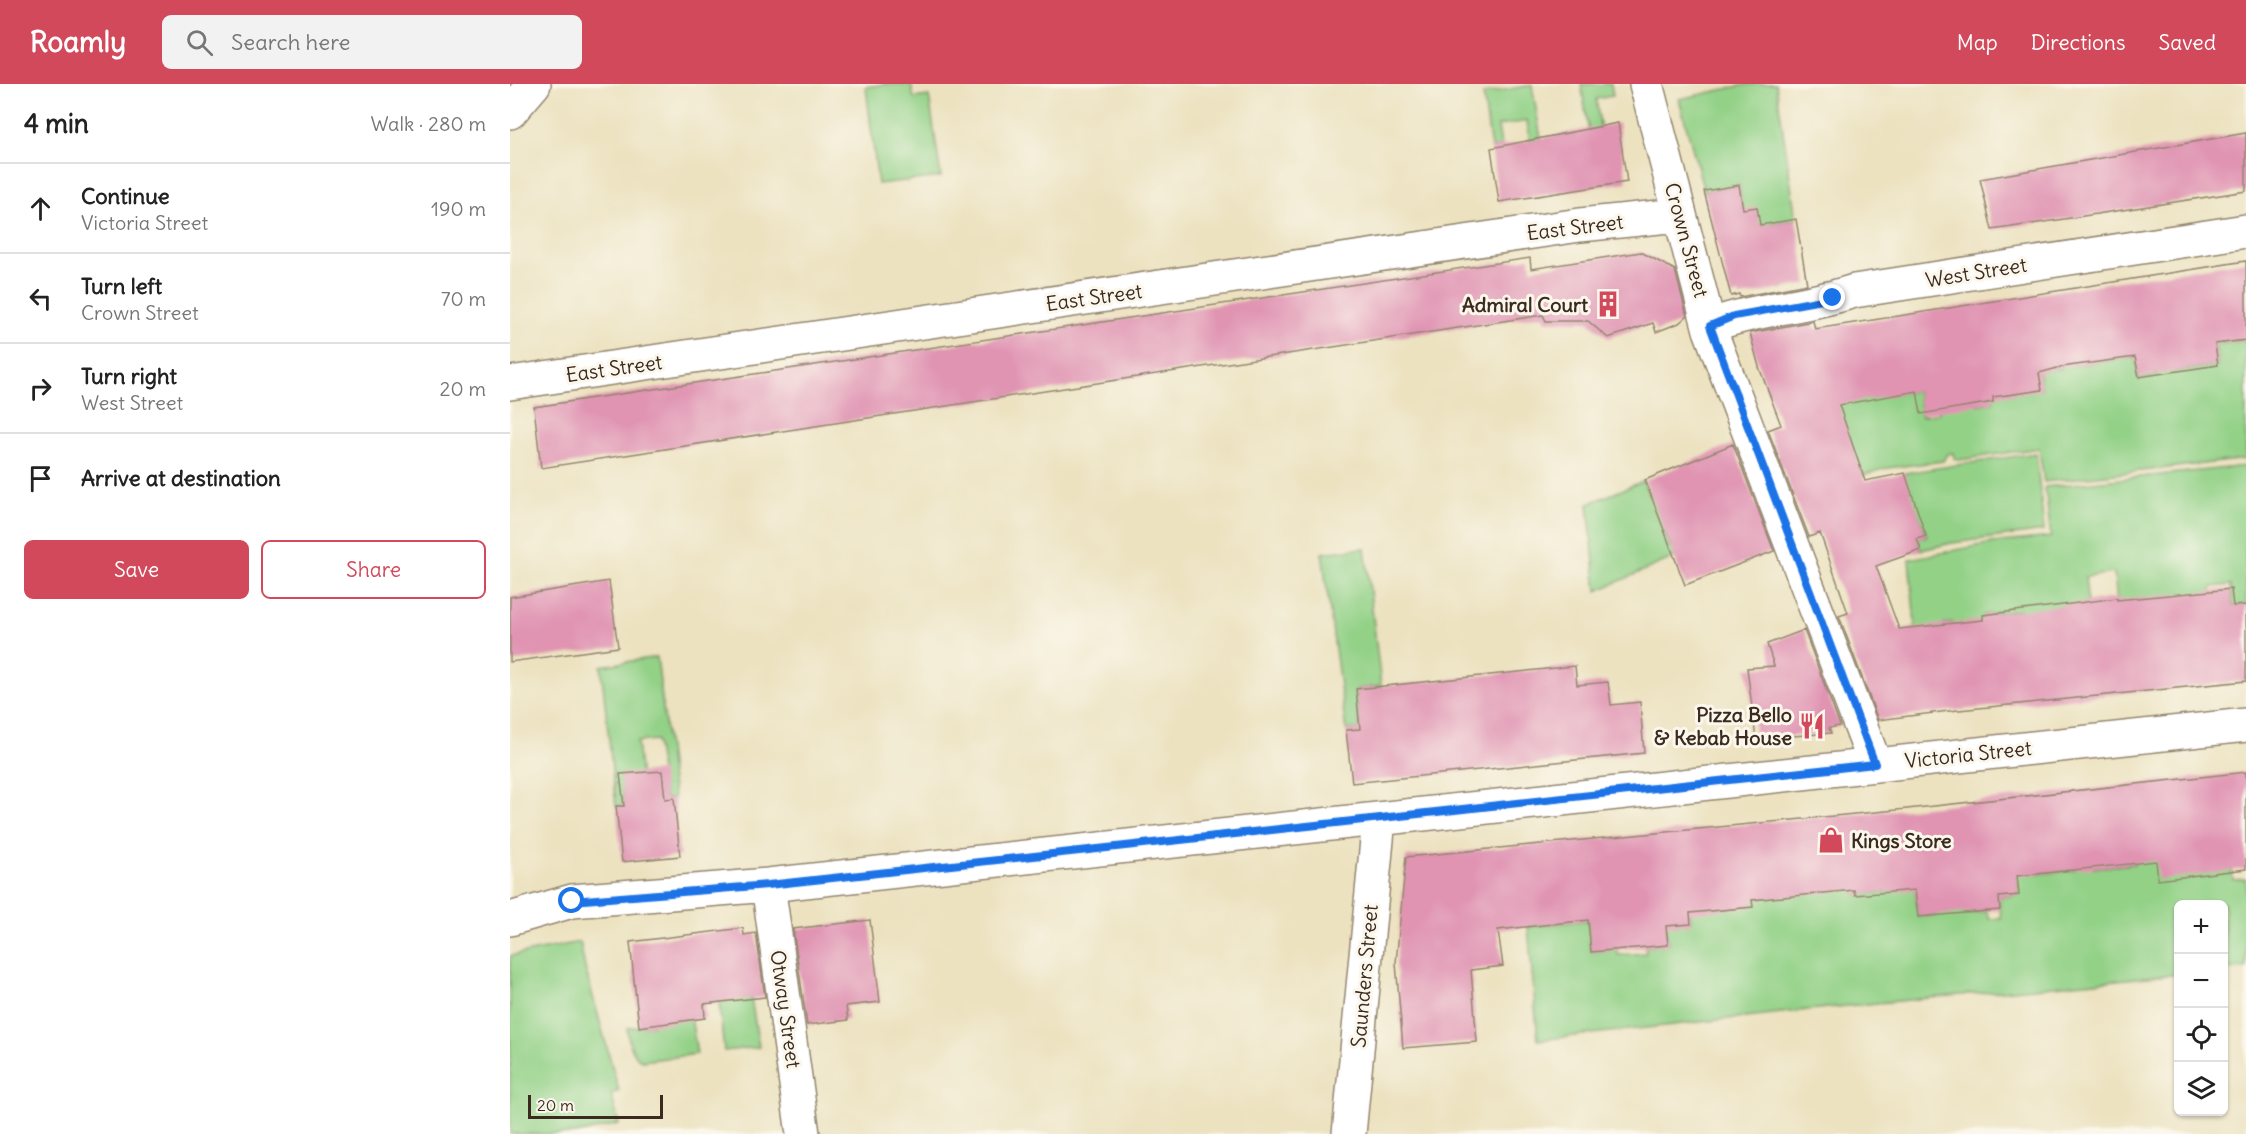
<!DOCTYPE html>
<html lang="en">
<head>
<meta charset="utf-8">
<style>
  :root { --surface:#fff; --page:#f2f2f2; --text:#222; --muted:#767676; --line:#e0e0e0; --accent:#d1495b }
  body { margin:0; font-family:Delius,sans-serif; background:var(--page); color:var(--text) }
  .controls { position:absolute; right:18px; bottom:18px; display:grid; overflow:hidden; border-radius:9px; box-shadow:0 2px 4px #0004 }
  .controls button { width:54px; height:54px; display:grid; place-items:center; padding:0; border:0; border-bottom:2px solid var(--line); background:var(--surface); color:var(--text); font:30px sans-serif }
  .scale { position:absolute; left:18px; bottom:15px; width:135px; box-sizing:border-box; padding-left:6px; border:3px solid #3b2a1e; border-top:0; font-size:16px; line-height:21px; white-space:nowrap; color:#3b2a1e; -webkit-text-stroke:4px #fbf7ec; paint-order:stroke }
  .stop { position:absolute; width:18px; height:18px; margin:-14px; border:4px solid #1a73e8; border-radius:50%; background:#fff }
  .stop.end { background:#1a73e8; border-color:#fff; box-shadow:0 2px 6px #0008 }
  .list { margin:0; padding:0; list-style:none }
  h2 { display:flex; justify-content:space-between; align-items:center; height:78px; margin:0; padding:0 24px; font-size:26px }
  h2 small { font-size:20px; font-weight:400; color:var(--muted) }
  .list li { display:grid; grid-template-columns:39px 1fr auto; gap:18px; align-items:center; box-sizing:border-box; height:90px; padding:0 24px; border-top:2px solid var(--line) }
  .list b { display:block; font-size:22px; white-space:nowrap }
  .list p { margin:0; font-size:20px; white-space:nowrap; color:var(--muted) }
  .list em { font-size:20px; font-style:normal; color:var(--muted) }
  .actions { display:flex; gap:12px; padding:18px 24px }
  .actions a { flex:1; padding:14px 0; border:2px solid var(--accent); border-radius:9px; text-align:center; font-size:21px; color:var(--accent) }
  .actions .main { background:var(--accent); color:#fff }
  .icon { flex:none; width:33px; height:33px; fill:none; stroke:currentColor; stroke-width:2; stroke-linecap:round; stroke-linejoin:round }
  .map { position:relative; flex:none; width:1736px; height:1050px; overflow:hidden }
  header { display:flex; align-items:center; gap:36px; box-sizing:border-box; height:84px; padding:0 30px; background:var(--accent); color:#fff }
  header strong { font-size:28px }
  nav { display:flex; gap:33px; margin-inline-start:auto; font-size:21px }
  .search { width:420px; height:54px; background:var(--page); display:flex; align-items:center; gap:15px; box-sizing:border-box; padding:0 21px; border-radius:9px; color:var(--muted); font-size:22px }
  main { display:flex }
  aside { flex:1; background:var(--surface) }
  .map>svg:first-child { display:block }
  .green { fill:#93d187; stroke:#677e52; stroke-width:1.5 }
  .building { fill:#e094b2 }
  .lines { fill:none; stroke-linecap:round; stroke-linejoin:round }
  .minor-casing { stroke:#94866f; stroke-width:36 }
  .minor { stroke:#fff; stroke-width:33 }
  .route { stroke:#1a73e8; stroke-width:8 }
  .labels { text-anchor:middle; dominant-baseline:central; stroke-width:6; stroke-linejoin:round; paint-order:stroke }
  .street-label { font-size:20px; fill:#3b2a1e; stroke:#fbf7ec }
  .poi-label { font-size:20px; font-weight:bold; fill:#3b2a1e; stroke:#fbf7ec; text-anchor:end }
</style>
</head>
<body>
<header>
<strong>Roamly</strong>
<div class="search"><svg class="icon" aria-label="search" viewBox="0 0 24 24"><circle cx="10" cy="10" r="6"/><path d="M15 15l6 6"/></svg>Search here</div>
<nav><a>Map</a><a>Directions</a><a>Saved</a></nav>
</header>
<main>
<aside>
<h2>4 min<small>Walk · 280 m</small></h2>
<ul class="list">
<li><svg class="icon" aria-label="ahead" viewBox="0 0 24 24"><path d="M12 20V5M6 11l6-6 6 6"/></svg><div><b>Continue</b><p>Victoria Street</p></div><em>190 m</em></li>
<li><svg class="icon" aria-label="left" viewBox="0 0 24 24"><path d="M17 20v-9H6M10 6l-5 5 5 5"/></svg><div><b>Turn left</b><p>Crown Street</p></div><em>70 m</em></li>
<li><svg class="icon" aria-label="right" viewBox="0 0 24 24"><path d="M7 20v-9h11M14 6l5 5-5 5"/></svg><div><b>Turn right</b><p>West Street</p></div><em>20 m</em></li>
<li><svg class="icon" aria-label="arrive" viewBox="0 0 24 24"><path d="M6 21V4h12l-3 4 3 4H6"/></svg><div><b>Arrive at destination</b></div></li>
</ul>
<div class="actions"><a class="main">Save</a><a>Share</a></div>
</aside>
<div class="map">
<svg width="1736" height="1050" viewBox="0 0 1736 1050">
  <rect width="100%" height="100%" fill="#fbf7ec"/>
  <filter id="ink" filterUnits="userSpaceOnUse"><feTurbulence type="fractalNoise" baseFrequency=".0167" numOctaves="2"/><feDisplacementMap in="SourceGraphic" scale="12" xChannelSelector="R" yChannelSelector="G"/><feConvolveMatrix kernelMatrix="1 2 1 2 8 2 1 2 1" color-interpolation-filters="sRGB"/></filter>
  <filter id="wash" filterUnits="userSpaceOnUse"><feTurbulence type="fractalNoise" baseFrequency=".008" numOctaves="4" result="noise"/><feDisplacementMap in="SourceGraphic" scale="24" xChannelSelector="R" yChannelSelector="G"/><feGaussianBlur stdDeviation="1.35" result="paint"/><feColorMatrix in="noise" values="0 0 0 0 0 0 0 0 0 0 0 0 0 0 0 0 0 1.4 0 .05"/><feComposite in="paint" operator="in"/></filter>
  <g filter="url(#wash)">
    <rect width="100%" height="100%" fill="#ece2c0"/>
    <path class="green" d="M375 0H401L404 14 419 12 431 93 368 100 356 3Z
      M1071 0H1101L1103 12 1086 15 1091 47 1079 49Z
      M1239 0H1266L1286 135 1250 141 1233 125 1229 101 1194 107 1169 15Z
      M1022 1 1031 55 1020 57 1017 37 988 42 991 62 981 64 973 10Z
      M1702 238H1709L1712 260 1736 256V375L1534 398 1529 364 1449 376 1444 374 1443 369 1437 370 1433 377 1377 384 1339 395 1328 319 1407 307 1411 332 1429 329 1421 283 1467 321 1483 318 1480 294 1532 306 1529 287 1551 284 1548 263 1558 261 1562 282 1625 273 1629 295 1646 292 1643 270 1663 288 1708 281Z
      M1526 369 1534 447 1442 459 1411 466 1407 455 1417 452 1397 403 1394 389Z
      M1736 382V521L1723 522 1721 501 1702 503 1708 547 1607 518 1604 489 1575 493 1582 561 1510 526 1473 531 1477 574 1444 553 1443 539 1434 540 1408 572 1399 475 1483 459 1541 453 1535 403Z
      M1133 397 1139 411 1172 398 1154 447 1161 464 1191 452 1195 460 1087 507 1078 420Z
      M855 464 871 602 846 605 850 645 836 646 812 469Z
      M147 573 164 714 155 715 146 656 127 658 131 695 111 690 114 722H106L91 582Z
      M1623 756 1721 777 1723 796 1736 795V884L1714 886V820H1668V890L1316 924 1028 956 1018 843 1078 836 1081 868 1107 865 1108 871 1136 869 1135 863 1158 860 1152 799 1166 841 1181 839 1180 818 1240 794 1342 782 1345 811 1378 808 1402 778 1408 833 1425 832 1455 774 1461 829 1477 828 1479 835 1491 834 1489 813 1509 811 1505 769 1528 790 1565 786 1563 762 1582 760 1584 784 1625 780Z
      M70 858 75 884 109 1007 101 1010 109 1040 66 1050H0V872Z
      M207 900 241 914 249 963 214 967Z
      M179 921 187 970 132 977C122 971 118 956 117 944L142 941Z"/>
    <g id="blocks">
      <path class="building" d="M1108 39 1117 98 989 118 981 64Z
        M1736 49V107L1482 146 1470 95Z
        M1229 101 1233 125 1247 123 1250 141 1286 135 1297 200 1230 213 1229 210 1221 212 1194 107Z
        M1131 168 1165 186 1177 232 1169 239 1146 248 1143 239 1098 254 1078 237H1036L1033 231 31 384 24 323 1020 174 1021 185Z
        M1736 177V256L1705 260 1708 281 1629 293 1625 273 1551 283 1529 289 1532 306 1483 313V318L1411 330 1407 307 1329 321 1355 397 1395 389 1416 452 1407 455 1411 466 1366 482 1389 545 1473 536V531L1607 514V516L1721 505 1723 522 1736 521V597L1439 627 1368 636 1329 532 1338 529 1310 449 1299 453 1258 346 1271 341 1249 283 1240 249 1303 237 1305 245 1344 239Z
        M1223 360 1264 467 1175 501 1135 396Z
        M99 497 108 563 0 578V513Z
        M1294 546 1330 642 1319 644 1321 649 1246 655 1237 584 1264 582 1257 560Z
        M1065 582 1067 601 1098 598 1101 621 1130 618 1134 669 842 699 836 646 850 645 846 605Z
        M152 687 155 715 164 714 170 772 112 778 106 722H114L110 690Z
        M1736 688V785L1648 796 1646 777 1507 792 1509 811 1489 813 1490 826 1408 833 1405 806 1345 811 1344 806 1242 816 1243 823 1180 829 1181 840 1156 842 1158 861 1081 868 1078 836 988 846 993 882 961 886 967 958 893 964 886 879 896 773 1397 725Z
        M360 836 370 918 336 922 338 936 297 941 283 845Z
        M233 844 234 851 246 849 255 913 194 920 195 934 129 943 120 858Z"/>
    </g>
  </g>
  <g filter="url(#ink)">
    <use href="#blocks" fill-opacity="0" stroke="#94866f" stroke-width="1.5"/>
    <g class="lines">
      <g class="minor-casing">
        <path id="minor" d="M1136 0 1200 246 1365 680
          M0 28 24 0
          M1200 242C1246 224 1297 223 1344 207L1736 147
          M0 299 1070 141 1169 131
          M258 801 293 1050
          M0 835 62 817 258 801 1736 641
          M839 1050 869 735"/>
      </g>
      <use href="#minor" class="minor"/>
    </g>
  </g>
  <g class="lines" filter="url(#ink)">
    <path class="route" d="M62 817 258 801 1365 680 1200 242 1224 232 1323 214"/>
  </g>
  <defs>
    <g id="building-bare" transform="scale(2.07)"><path d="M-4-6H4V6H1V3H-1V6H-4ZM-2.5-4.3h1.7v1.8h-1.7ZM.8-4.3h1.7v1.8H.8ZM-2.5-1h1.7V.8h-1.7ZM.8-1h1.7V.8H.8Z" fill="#d1495b" stroke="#fbf7ec" stroke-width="2.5" paint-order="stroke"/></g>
    <g id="restaurant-bare" transform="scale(2.07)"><path d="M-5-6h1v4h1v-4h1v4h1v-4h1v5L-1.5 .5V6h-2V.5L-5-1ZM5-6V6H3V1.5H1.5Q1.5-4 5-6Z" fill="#d1495b" stroke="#fbf7ec" stroke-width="2.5" paint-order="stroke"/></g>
    <g id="shop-bare" transform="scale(2.07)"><path d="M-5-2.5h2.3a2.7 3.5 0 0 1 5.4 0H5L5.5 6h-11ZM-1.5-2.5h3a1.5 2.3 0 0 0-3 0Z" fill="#d1495b" stroke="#fbf7ec" stroke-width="2.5" paint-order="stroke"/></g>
  </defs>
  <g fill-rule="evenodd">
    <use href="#building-bare" x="1098" y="220"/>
    <use href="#restaurant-bare" x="1302" y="642"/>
    <use href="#shop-bare" x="1321" y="756"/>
  </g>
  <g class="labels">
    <g class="street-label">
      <text transform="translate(1065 143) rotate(-7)">East Street</text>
      <text transform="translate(1177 156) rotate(75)">Crown Street</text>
      <text transform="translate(1466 188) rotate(-9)">West Street</text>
      <text transform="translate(584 213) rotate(-8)">East Street</text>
      <text transform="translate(104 284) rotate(-8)">East Street</text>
      <text transform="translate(1458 670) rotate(-6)">Victoria Street</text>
      <text transform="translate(854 892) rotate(-85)">Saunders Street</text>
      <text transform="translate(276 925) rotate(82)">Otway Street</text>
    </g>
    <g class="poi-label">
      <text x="1078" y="220">Admiral Court</text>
      <text x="1282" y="630">Pizza Bello<tspan x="1282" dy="23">&amp; Kebab House</tspan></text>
      <text x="1341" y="756" text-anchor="start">Kings Store</text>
    </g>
  </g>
</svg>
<div class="controls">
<button>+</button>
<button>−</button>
<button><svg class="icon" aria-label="locate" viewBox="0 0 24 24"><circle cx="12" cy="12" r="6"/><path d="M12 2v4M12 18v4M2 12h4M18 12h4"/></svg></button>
<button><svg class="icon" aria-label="layers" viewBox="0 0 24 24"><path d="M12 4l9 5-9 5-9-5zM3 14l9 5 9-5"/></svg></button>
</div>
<div class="scale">20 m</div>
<div class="stop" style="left:62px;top:817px"></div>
<div class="stop end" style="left:1323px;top:214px"></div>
</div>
</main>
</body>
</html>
